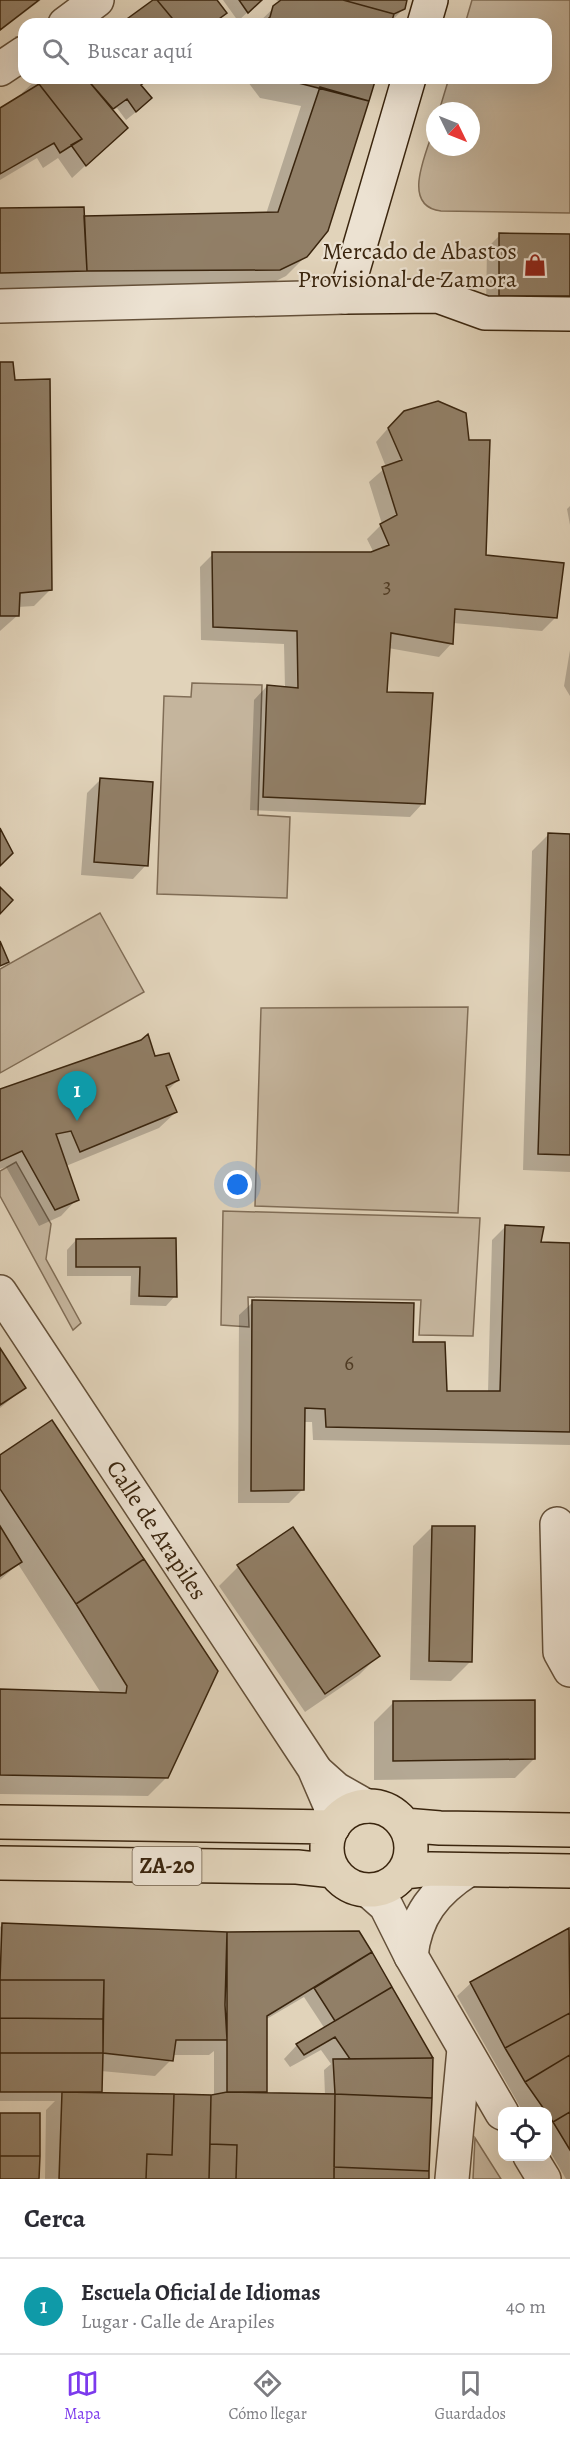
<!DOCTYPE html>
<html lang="es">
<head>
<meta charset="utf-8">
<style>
  :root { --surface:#fff; --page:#f7f7f7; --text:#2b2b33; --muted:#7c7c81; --line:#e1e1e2; --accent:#7c3aed }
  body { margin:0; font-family:Alegreya,serif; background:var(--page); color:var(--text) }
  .controls { position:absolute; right:18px; bottom:18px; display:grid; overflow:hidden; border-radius:12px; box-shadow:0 6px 24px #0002 }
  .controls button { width:54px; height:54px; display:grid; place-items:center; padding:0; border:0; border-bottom:2px solid var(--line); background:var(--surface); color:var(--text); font:30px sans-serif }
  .compass { position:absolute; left:426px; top:102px; width:54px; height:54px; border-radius:50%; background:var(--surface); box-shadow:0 6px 24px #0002; rotate:133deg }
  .you { position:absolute; left:238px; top:1185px; width:21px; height:21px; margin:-15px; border:4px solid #fff; border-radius:50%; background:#1a73e8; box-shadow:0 0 0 9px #1a73e833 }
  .badge { display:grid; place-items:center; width:39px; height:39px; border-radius:50%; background:var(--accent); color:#fff; font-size:20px; font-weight:700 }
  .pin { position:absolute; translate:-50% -50px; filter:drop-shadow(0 2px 3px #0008) }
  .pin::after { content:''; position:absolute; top:32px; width:21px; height:18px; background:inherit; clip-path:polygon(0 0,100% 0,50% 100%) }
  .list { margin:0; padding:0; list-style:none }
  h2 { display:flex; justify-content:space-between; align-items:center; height:78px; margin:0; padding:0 24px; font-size:26px }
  h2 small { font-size:20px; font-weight:400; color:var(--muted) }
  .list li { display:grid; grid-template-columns:39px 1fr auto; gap:18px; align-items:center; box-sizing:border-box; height:96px; padding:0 24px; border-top:2px solid var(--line) }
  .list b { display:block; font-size:22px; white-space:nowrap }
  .list p { margin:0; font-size:20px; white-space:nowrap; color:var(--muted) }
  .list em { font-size:20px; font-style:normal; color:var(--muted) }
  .icon { flex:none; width:33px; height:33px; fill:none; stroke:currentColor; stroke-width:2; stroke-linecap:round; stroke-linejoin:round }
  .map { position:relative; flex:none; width:570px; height:2179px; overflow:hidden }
  .search { position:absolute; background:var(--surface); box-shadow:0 6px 24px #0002; left:18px; right:18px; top:18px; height:66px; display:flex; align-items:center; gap:15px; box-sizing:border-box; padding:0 21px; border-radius:18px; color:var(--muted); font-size:22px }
  .sheet { height:174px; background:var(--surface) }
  nav { display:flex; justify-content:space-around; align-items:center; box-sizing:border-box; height:84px; border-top:2px solid var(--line); background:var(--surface); font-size:16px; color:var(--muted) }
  nav a { display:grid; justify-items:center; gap:3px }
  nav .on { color:var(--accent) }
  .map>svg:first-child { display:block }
  .green { fill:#c5b59d; stroke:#806d56; stroke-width:1.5 }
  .shadow { fill:#0003; fill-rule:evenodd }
  .building { fill:#917f67; stroke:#3a250e; stroke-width:1.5 }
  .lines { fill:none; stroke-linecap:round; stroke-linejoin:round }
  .street-casing { stroke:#645039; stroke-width:36 }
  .secondary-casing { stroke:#3a250e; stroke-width:36 }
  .highway-casing { stroke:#3a250e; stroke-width:36 }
  .street { stroke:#ece2d2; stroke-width:33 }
  .secondary { stroke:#ece2d2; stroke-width:33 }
  .highway { stroke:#e1d3ba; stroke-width:33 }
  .labels { text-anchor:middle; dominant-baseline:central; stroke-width:4.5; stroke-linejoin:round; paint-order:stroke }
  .number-label { font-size:21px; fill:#503c24 }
  .shield { fill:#ece2d2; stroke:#6f5e49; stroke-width:1.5 }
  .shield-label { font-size:22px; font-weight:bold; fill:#3a250e }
  .poi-label { font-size:24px; fill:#3a250e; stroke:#ece2d2; text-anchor:end }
  .street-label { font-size:24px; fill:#3a250e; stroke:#ece2d2 }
</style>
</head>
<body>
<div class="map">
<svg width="570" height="2179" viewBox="0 0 570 2179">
  <rect width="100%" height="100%" fill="#e1d3ba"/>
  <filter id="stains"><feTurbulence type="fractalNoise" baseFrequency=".00333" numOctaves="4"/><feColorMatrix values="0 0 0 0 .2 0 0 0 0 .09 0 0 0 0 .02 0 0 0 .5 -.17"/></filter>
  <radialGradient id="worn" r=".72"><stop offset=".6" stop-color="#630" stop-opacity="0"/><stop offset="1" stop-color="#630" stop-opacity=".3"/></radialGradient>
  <path class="green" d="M472 0H570V213L441 211C399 206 428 150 435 125V147H471V111H439L449 78H546V24H465Z
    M192 683 262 685 258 815 290 817 287 898 157 894 164 696 191 697Z
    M100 913 144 992 0 1073V969Z
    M468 1007 458 1213 255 1206 261 1008Z
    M16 1162 51 1224 46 1259 81 1323 73 1330 0 1196V1171Z
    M223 1211 480 1218 473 1336 419 1335 421 1300 248 1297 249 1327 221 1325Z
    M475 2138 501 2179H473Z"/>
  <path class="shadow" d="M0 0H41L0 31Z
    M223 0H261L238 21Z
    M276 0H406L404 8 389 24H257L280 2Z
    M38 78H150L140 86 141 108 126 120 117 108 112 111V141L72 178 58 158 43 168 37 158 0 180V109L24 95 22 93Z
    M245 78H373L306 256 286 276 260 289 0 288V209L83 217 266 214 301 106 260 98Z
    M500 235 570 236V310L486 308 487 248Z
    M0 363 51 589 34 606 18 607V615L0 631Z
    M390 426 484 557 555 618 542 631 453 623 452 643 439 657 388 648 385 693 423 803 410 817 250 810 254 700 267 686 285 688 284 644 201 640 200 567 213 554 374 553 367 539 382 524 369 482 386 467 376 442Z
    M570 506V525L567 509Z
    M570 650V696L564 686Z
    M100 780 146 865 133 879 81 875 87 793Z
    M548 835H570V1172L523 1170 532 851Z
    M141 1041 154 1058 178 1080 167 1091 176 1112 159 1128 66 1166 77 1199 61 1216 39 1226 6 1167 0 1169V1090Z
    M506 1226 539 1244 570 1245V1445L313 1440 312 1422H303V1489L289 1503H238L239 1315 253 1302 412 1344 445 1392H488L492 1240Z
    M76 1240H175V1296L166 1306 130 1305 131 1276H67V1250Z
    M0 1351 24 1388 0 1408Z
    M52 1423 167 1777 148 1796 0 1794V1691L101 1693 18 1564 0 1580V1457Z
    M432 1527 471 1661 451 1681 410 1680 413 1546Z
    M238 1567 378 1656 359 1675 305 1712 219 1586Z
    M393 1703 534 1759 515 1778 374 1780V1722Z
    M3 1924 227 1933 358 1932 390 1987 428 2179H45L46 2110 55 2101H0V1927ZM304 1997 325 2029 297 2045 284 2059 290 2067 321 2050 331 2064 324 2070 325 2095 266 2094 265 2020ZM214 2051V2096L98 2094 100 2091 101 2071 155 2076 171 2060 172 2055H209Z
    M569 1930 570 2179H566L548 2148V2112H523L457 1996 471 1983Z"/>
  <path class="building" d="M0 0H39L0 30Z
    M153 0H157L177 24H120Z
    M157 0H217L227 13 212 24H177Z
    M239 0H262L248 13Z
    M281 0H343L394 14 391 24H262L270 17 273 6Z
    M343 0H407L405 9 394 14Z
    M86 78 128 128 86 166 71 145 82 139 35 79Z
    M86 78H150L141 85 152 98 136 112 127 99 113 109Z
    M279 78H376L369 101Z
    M39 84 82 139 60 153 54 143 0 174V108Z
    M320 87 369 101 328 231 307 257 280 270 87 271 84 216 278 212Z
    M84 207 87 271 0 273V208Z
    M499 233 570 234V296H499Z
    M0 362H13L15 380 50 379 52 590 20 593 19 616H0Z
    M438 401 466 413 469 440H490L486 555 564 563 557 618 455 609 453 644 391 633 387 692 433 693 425 804 263 797 267 685 298 688 297 631 213 627 212 552H371L389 545 380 524 397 515 382 467 402 460 388 428 404 411Z
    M100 778 153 782 148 866 94 862Z
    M0 828 13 853 0 866Z
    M548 833 570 834V1155L538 1154Z
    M0 887 13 900 0 914Z
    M0 941 9 962 0 966Z
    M148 1034 155 1056 169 1053 179 1080 166 1086 177 1112 80 1152 71 1131 56 1134 79 1200 55 1210 22 1151 0 1161V1089L141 1040Z
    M505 1225 544 1227 541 1242 570 1243V1432L326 1427 325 1409 305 1408 304 1490 251 1491 252 1300 414 1303 413 1342H445L447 1391H500Z
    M176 1238 177 1297 139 1296 140 1267H76V1239Z
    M0 1348 26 1388 0 1405Z
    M52 1420 144 1559 76 1604 0 1489V1455Z
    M0 1526 22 1562 0 1576Z
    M432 1526H475L472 1662 429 1661Z
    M293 1527 380 1656 325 1694 237 1565Z
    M144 1559 218 1671 168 1778 0 1775V1689L126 1693 127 1686 76 1604Z
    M535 1700V1759L393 1761V1701Z
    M2 1923 227 1932 225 2005 227 2040H176L173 2061 103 2053 104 1980H0Z
    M569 1928 570 2013 505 2048 470 1982Z
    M359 1931 372 1952 267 2016V2092H227V1932Z
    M372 1952 392 1987 335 2021 314 1988Z
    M0 1980H104L103 2019 0 2018Z
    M392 1987 433 2058 350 2059 335 2037 304 2055 296 2044Z
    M570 2013V2055L525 2082 505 2048Z
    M0 2018 103 2019V2053H0Z
    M0 2053H103L102 2092H0Z
    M570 2055V2112L553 2122 525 2082Z
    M433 2058 432 2098 335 2094 333 2059Z
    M62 2092 174 2094 172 2155 147 2154 146 2179H59Z
    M227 2092 335 2094 334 2179H236L237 2145 210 2144 211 2095Z
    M174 2094 211 2095 209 2179H146L147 2154 172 2155Z
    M335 2094 432 2098 429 2171 334 2167Z
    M570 2112V2150L553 2122Z
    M0 2113H40V2156H0Z
    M210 2144 237 2145 236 2179H209Z
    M0 2156H40L39 2179H0Z
    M334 2167 429 2171V2179H334Z"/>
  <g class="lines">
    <g class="street-casing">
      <g id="street">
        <path d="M65 24 97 0"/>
        <path d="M0 69 24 53"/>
        <path d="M0 306 345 297"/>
        <path id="s1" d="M0 1292 314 1768 330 1805 333 1827"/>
        <path d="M557 1524 560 1652 570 1670"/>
        <path d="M317 1772 336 1789 366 1806"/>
        <path d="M369 1891 386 1906 411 1956 502 2113"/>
        <path d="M411 1956C415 1916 435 1891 468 1870"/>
        <path d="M530 2156 544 2179"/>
        <path d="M452 2179 464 2049"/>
      </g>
    </g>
    <g class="secondary-casing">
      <path id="secondary" d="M424 24 431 0
        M409 78 345 297 438 296 485 313 570 314"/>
    </g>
    <g class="highway-casing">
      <path id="highway" d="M327 1848a42 42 0 1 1 84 0a42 42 0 1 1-84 0Z
        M0 1822 333 1827
        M404 1825 440 1828 570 1830
        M0 1863 297 1867 334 1871
        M404 1872 431 1869 570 1871"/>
    </g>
    <use href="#street" class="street"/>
    <use href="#secondary" class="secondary"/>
    <use href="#highway" class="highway"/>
  </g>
  <defs>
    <g id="shop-bare" transform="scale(1.8)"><path d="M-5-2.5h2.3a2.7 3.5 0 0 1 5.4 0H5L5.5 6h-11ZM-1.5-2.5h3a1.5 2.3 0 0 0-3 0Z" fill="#8f2418" stroke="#ece2d2" stroke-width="2.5" paint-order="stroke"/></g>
  </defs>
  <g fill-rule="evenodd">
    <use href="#shop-bare" x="535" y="265"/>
  </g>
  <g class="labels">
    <g class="number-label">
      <text x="387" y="586">3</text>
      <text x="349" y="1363">6</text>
    </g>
    <rect class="shield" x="132.5" y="1847" width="69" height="38" rx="4.5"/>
    <g class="shield-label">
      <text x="167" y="1866">ZA-20</text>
    </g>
    <g class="poi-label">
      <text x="517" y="251">Mercado de Abastos<tspan x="517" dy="28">Provisional de Zamora</tspan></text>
    </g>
    <g class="street-label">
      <text stroke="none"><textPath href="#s1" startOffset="285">Calle de Arapiles</textPath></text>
    </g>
  </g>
  <rect width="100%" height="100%" filter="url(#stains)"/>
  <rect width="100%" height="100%" fill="url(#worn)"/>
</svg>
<div class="controls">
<button><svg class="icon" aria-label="locate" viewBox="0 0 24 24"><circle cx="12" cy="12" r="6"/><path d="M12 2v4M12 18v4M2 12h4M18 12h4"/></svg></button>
</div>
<svg class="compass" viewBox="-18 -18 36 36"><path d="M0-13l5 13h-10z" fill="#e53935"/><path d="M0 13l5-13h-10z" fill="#7c7c81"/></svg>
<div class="you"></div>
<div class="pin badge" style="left:77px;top:1121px;background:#0f9aa8">1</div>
<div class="search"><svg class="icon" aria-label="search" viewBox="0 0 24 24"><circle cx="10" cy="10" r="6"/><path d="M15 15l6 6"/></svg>Buscar aquí</div>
</div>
<section class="sheet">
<h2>Cerca<small></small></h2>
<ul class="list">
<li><span class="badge" style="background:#0f9aa8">1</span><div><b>Escuela Oficial de Idiomas</b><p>Lugar · Calle de Arapiles</p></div><em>40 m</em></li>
</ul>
</section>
<nav>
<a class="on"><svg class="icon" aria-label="map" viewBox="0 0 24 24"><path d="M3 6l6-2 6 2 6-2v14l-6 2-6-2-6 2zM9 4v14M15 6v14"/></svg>Mapa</a>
<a><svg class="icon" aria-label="directions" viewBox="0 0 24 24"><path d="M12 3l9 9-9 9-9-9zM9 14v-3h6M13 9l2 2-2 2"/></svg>Cómo llegar</a>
<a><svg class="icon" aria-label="saved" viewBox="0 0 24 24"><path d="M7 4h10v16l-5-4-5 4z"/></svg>Guardados</a>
</nav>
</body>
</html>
